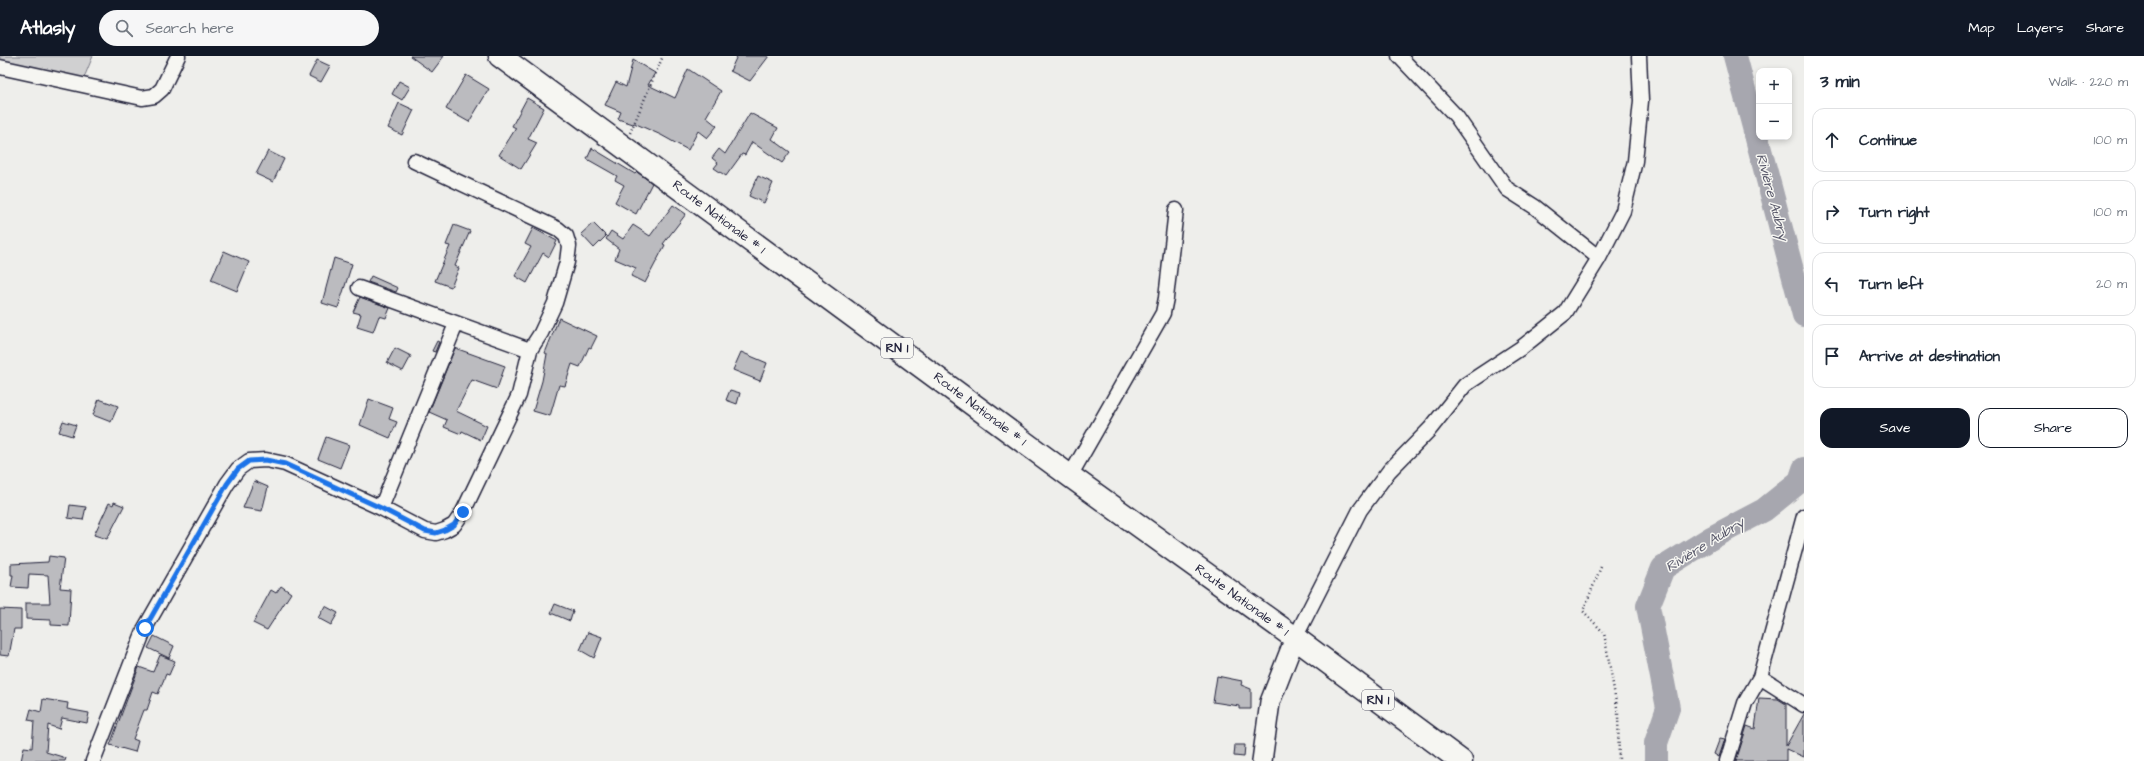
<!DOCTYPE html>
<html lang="en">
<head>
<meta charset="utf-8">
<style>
  :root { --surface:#fff; --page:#f6f6f7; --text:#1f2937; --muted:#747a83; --line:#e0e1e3; --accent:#111827 }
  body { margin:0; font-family:"Architects Daughter",sans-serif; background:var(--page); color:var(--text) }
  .controls { position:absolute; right:12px; top:12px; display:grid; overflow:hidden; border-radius:8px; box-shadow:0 2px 6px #0003 }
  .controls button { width:36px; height:36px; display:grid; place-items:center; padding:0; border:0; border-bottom:1px solid var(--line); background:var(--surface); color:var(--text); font:20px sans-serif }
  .stop { position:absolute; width:12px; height:12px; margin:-9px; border:3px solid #1a73e8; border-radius:50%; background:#fff }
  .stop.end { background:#1a73e8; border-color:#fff; box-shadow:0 1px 4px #0008 }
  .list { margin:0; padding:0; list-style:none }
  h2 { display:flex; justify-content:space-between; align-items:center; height:52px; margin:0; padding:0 16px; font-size:17px }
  h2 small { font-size:13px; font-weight:400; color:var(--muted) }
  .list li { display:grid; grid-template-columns:26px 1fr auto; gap:12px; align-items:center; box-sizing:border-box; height:64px; margin:0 8px 8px; padding:0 8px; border:1px solid var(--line); border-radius:12px }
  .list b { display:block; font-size:15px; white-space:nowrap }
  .list em { font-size:13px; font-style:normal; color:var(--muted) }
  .actions { display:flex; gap:8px; padding:12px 16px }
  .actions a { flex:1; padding:9px 0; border:1px solid var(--accent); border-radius:12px; text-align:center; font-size:14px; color:var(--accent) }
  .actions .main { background:var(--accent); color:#fff }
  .icon { flex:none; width:22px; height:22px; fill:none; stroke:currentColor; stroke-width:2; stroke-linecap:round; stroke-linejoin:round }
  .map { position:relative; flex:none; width:1804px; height:705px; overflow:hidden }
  header { display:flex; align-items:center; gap:24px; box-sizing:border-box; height:56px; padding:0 20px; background:var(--accent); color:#fff }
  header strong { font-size:19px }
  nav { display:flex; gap:22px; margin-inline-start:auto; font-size:14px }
  .search { width:280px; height:36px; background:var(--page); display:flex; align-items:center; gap:10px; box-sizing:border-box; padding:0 14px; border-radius:22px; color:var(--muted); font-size:15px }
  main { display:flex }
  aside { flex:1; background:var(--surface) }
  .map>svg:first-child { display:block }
  .green { fill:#d0d0d1; stroke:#797986 }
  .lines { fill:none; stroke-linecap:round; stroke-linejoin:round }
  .river { stroke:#a7a7af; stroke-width:24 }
  .building { fill:#bbbbbf; stroke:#22223b }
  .street-casing { stroke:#22223b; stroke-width:17 }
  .secondary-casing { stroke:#22223b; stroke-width:22 }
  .primary-casing { stroke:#22223b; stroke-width:25 }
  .path { stroke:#22223b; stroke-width:2.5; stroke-dasharray:1 3; stroke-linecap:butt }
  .street { stroke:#f6f6f2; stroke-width:14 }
  .secondary { stroke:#f6f6f2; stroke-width:19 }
  .primary { stroke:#f6f6f2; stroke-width:22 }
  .route { stroke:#1a73e8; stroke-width:5 }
  .labels { text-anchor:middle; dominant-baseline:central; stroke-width:3; stroke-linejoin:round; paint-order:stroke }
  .shield { fill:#f6f6f2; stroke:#626272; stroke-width:1 }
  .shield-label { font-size:12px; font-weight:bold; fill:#22223b }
  .street-label { font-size:13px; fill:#22223b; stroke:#f6f6f2 }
  .water-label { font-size:14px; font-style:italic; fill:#575769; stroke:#f6f6f2 }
</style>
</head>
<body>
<header>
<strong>Atlasly</strong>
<div class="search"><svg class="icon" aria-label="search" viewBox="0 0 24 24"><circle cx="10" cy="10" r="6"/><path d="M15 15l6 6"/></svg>Search here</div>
<nav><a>Map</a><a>Layers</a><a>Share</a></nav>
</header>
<main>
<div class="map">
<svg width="1804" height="705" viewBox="0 0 1804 705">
  <rect width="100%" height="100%" fill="#eeeeeb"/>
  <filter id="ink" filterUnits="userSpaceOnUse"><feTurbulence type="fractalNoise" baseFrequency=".025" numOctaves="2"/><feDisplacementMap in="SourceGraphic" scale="8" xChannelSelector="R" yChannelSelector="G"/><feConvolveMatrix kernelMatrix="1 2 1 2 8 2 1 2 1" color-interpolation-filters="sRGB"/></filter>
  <g filter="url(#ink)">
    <path class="green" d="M0 0H93L83 24 0 5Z"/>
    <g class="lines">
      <path class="river" d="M1735 0 1804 259
        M1656 705V687L1668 652 1648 550 1663 512 1713 481 1764 454 1800 425 1804 413"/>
    </g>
    <path class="building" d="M410 0H444L432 16Z
      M737 0H769L750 25 730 15Z
      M317 4 330 10 321 26 309 20Z
      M633 4 655 17 648 29 675 42 688 13 721 35 706 61 717 70 707 82 698 75 688 94 661 79 634 67 633 68 618 63 621 56 605 49 616 26 626 31Z
      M466 19 489 33 469 66 446 53Z
      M399 25 410 31 402 44 392 38Z
      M527 42 544 52 528 83 537 87 521 113 499 99 516 72 512 70Z
      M399 47 414 54 402 79 388 72Z
      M750 57 778 72 772 83 790 96 782 107 752 86 745 99 742 98 726 120 714 112 718 107 712 102 719 93 725 98Z
      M592 92 635 118 637 116 652 127 636 158 615 146 624 129 615 124 617 120 587 103Z
      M268 95 284 103 273 126 256 118Z
      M758 120 773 127 764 147 749 140Z
      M673 149 686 158 663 188 665 189 645 227 631 220 636 212 615 203 619 193 606 183 611 175 623 183 633 169 650 180Z
      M593 167 606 180 594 192 581 178Z
      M454 169 470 175 455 210 459 212 451 231 435 225 450 190 446 189Z
      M533 172 557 185 549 201 543 197 527 227 515 220 531 191 525 188Z
      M224 195 249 206 237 235 211 224Z
      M334 202 352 208 338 252 322 247Z
      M371 220 398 232 396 236 368 226Z
      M360 241 390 252 386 262 379 260 373 276 357 271 361 258 353 256Z
      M559 262 597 280 591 292 589 291 580 311 572 308 565 330 559 329 550 360 533 355 542 325 547 298 545 297Z
      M437 285 439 286 435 296 432 295Z
      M395 292 411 300 403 315 387 307Z
      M455 292 505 310 497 333 472 324 456 355 487 370 481 384 462 375 461 378 444 371 447 364 429 356Z
      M741 296 767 307 760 325 733 314Z
      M730 334 740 337 737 348 726 344Z
      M99 343 118 350 111 366 93 359Z
      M369 343 393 352 389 363 397 366 390 382 360 369Z
      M63 365 76 369 72 380 59 376Z
      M326 381 349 389 340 412 318 403Z
      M254 425 268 431 262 455 243 452Z
      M114 446 124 450 107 483 94 479 109 447 113 449Z
      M70 449 86 451 83 464 68 462Z
      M49 500 64 502 60 532 71 533 69 570 51 569V564L26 563V547H50L48 519 29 518 28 532 11 531 13 519H11V508L48 506Z
      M281 530 291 537 267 574 253 567 271 534 276 537Z
      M555 548 573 555 570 565 551 557Z
      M325 550 338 557 331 569 318 562Z
      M0 553 21 554V573H14L9 600 0 599Z
      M588 576 602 581 594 602 580 594Z
      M154 580 174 590 169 602 148 592Z
      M160 599 175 605 169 619 166 618 158 638 153 636 147 654H144L133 683 138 685 135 696 110 689 139 611 153 616Z
      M1217 620 1242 625 1241 629 1251 633V653H1239V650L1213 646Z
      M1759 642 1778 643 1786 648V690L1804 658V701L1786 693V705H1736L1747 670 1755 673Z
      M43 643 68 647 67 653 89 657 87 667 62 662 59 673 48 669 46 696 66 702 65 705H21L24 691 32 692 34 665 28 664 31 653 41 656Z
      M1720 682 1725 683 1719 701 1714 698Z
      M1235 689H1245L1244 701 1234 700Z"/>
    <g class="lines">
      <g class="street-casing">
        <path id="street" d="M1399 0 1456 60 1507 133 1535 151 1599 202
          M0 11 142 42 154 40 162 33 178 0
          M359 232 530 294
          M1070 420 1163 257 1166 242 1176 154
          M381 452 456 268
          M1295 582 1360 454 1389 415 1430 373 1465 329 1521 292 1565 257 1599 202 1623 155 1635 105 1641 45 1639 0
          M1760 621 1804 649
          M93 705 145 572 227 428 238 413 249 405 266 404 285 408 381 452 425 475 436 477 445 474 454 469 463 456 519 339 530 294 541 277 555 247 567 206 569 190 566 180 558 173 414 105
          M1727 705 1745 647 1760 621 1804 460"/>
      </g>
      <g class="secondary-casing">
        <path id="secondary" d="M1262 705 1270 646 1295 582"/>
      </g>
      <g class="primary-casing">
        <path id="primary" d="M500 0 1070 420 1295 582 1461 705"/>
      </g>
      <path class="path" d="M630 77 663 0
        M1601 511 1583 555 1604 577 1618 657 1619 705"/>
      <use href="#street" class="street"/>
      <use href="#secondary" class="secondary"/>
      <use href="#primary" class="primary"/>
    </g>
  </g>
  <g class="lines" filter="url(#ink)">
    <path class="route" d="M145 572 227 428 238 413 249 405 266 404 285 408 381 452 425 475 436 477 445 474 454 469 463 456"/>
  </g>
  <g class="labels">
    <g class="shield">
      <rect x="881" y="282" width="32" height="20" rx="3"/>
      <rect x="1362" y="634" width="32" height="20" rx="3"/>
    </g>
    <g class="shield-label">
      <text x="897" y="292">RN 1</text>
      <text x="1378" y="644">RN 1</text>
    </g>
    <g class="street-label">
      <text transform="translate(719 161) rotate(37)">Route Nationale # 1</text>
      <text transform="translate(980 353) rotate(37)">Route Nationale # 1</text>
      <text transform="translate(1242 544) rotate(36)">Route Nationale # 1</text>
    </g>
    <g class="water-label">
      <text transform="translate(1772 141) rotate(75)">Rivière Aubry</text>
      <text transform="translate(1705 489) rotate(-32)">Rivière Aubry</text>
    </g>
  </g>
</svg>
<div class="controls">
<button>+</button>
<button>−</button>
</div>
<div class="stop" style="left:145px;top:572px"></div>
<div class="stop end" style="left:463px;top:456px"></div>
</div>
<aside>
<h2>3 min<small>Walk · 220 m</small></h2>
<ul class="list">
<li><svg class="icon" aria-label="ahead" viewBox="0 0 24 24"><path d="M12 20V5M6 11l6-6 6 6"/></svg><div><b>Continue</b></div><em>100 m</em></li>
<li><svg class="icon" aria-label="right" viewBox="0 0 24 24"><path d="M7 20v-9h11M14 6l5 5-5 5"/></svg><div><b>Turn right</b></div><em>100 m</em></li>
<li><svg class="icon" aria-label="left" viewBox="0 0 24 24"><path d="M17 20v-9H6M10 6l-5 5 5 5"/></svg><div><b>Turn left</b></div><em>20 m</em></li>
<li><svg class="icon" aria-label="arrive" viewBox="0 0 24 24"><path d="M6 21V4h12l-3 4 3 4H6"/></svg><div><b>Arrive at destination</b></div></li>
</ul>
<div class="actions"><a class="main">Save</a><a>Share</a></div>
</aside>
</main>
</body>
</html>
